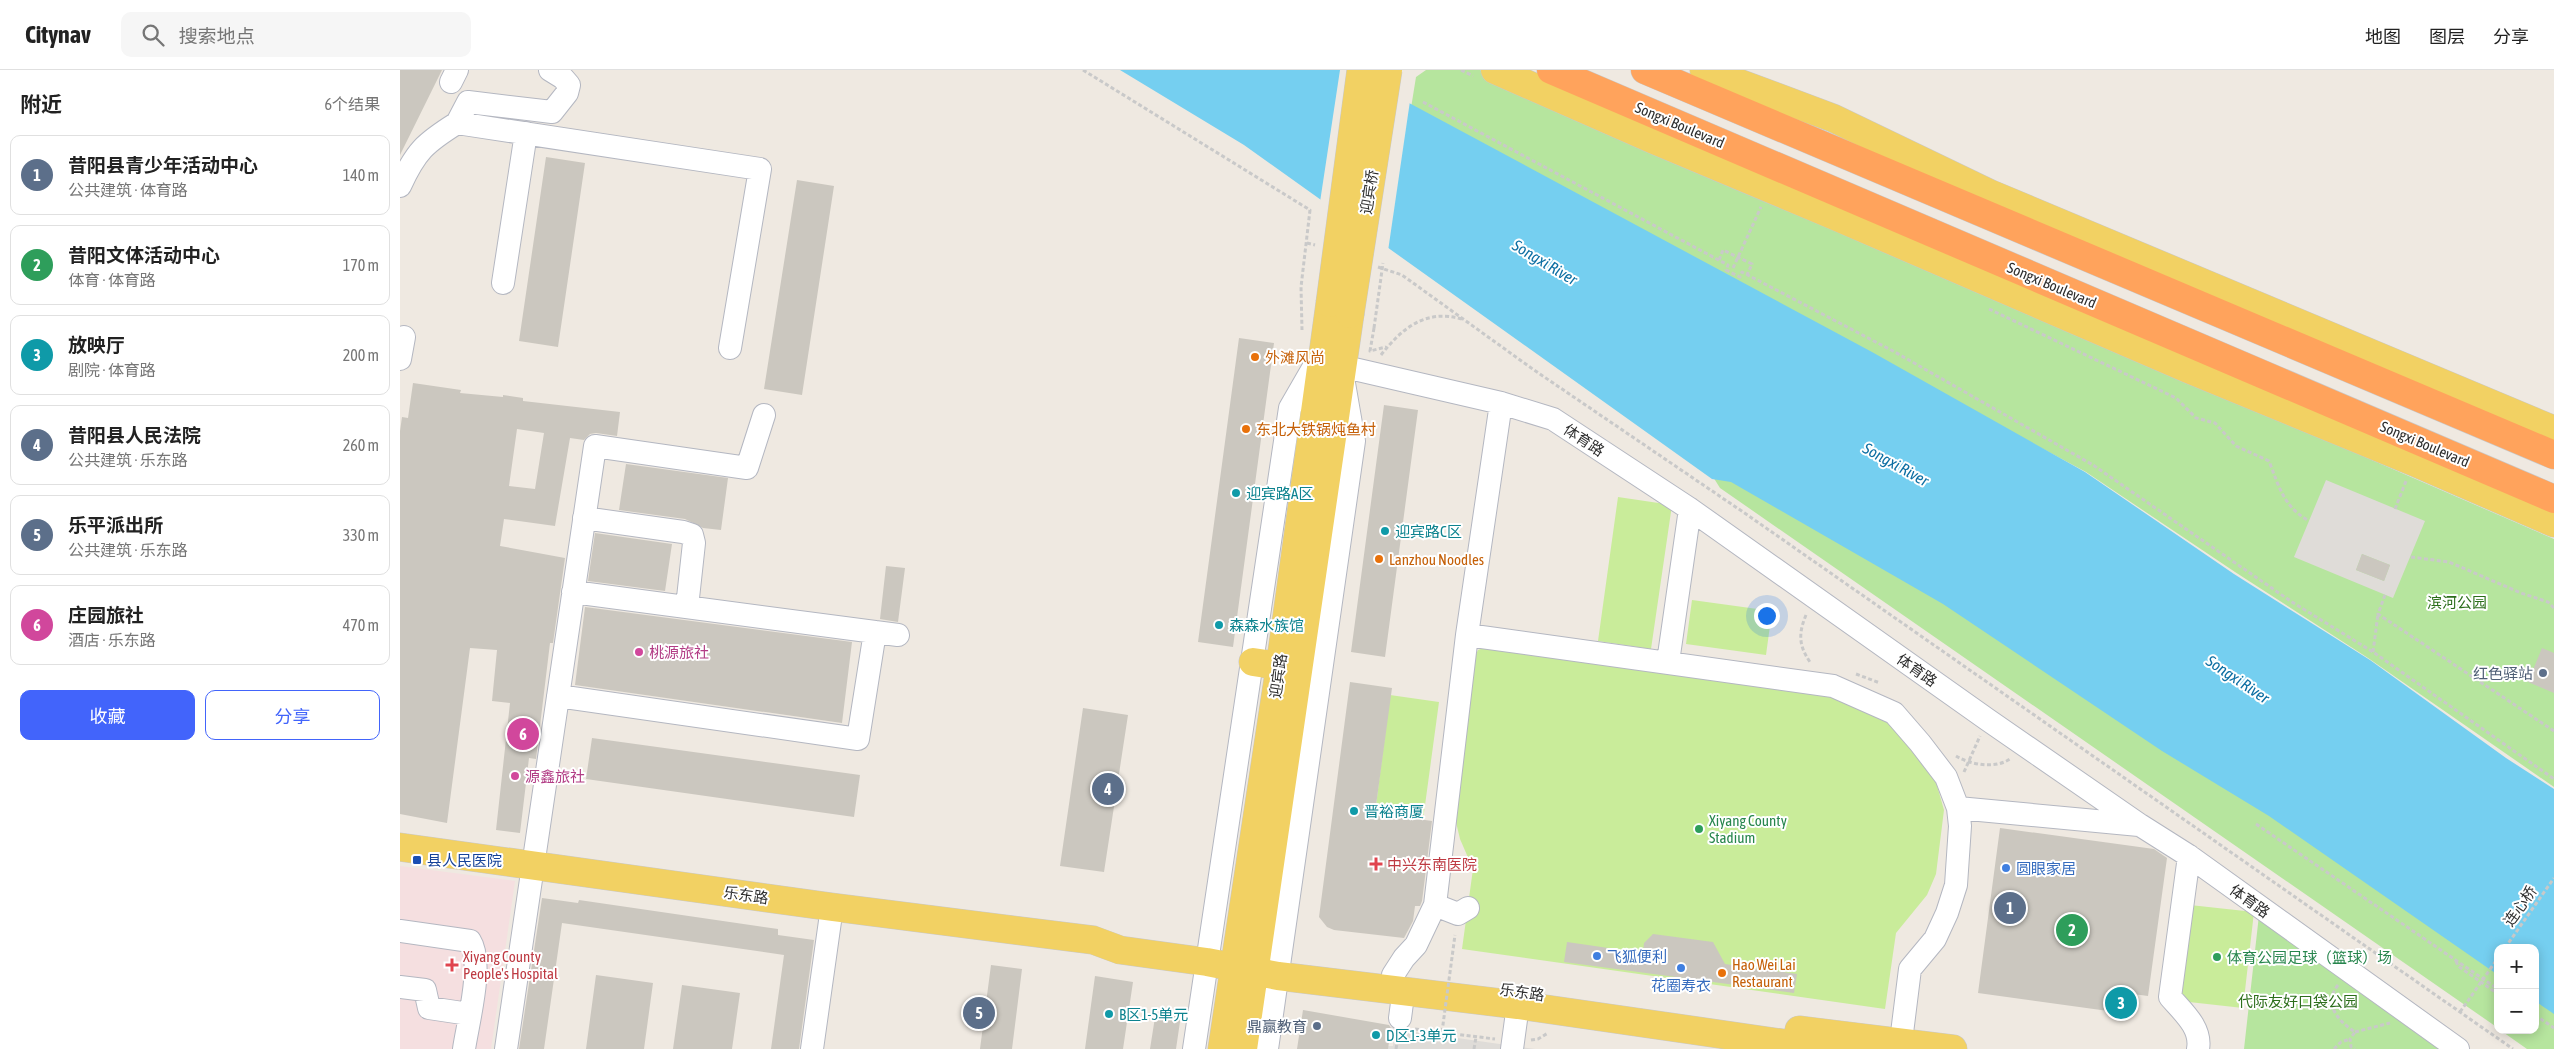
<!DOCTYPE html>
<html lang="zh">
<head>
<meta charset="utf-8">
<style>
  :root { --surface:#fff; --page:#f6f6f6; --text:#222; --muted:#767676; --line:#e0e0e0; --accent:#4264fb }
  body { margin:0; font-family:"Asap Condensed","Noto Sans SC",sans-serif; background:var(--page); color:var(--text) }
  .controls { position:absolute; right:15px; bottom:15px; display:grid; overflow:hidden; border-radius:10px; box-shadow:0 2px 12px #0003 }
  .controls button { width:45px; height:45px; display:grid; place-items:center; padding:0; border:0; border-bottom:1px solid var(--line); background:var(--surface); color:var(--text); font:25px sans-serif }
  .you { position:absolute; left:1366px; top:545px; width:18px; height:18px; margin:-12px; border:4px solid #fff; border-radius:50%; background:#1a73e8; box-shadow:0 0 0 8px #1a73e833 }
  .badge { display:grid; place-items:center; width:32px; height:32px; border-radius:50%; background:var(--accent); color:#fff; font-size:16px; font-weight:700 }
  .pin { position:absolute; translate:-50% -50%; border:2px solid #fff; box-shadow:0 1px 5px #0006 }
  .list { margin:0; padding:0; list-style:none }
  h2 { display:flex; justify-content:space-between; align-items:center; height:65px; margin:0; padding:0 20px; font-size:21px }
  h2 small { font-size:16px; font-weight:400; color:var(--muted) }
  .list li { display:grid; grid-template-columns:32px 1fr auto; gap:15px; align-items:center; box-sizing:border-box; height:80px; margin:0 10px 10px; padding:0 10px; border:1px solid var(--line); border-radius:10px }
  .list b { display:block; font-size:19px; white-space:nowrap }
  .list p { margin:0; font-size:16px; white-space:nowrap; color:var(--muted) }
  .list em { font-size:16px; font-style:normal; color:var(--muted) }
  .actions { display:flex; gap:10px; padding:15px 20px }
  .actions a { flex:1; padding:11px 0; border:1px solid var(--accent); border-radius:10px; text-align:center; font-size:18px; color:var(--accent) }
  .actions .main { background:var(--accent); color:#fff }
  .icon { flex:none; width:28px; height:28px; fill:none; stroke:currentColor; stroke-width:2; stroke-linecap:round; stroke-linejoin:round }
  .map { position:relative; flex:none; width:2154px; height:979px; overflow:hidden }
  header { display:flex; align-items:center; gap:30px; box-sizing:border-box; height:70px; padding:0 25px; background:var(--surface); border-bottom:1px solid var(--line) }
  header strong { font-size:24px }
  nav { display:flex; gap:28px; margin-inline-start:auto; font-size:18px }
  .search { width:350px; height:45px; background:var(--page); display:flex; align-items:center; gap:12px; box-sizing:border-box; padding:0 18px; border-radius:10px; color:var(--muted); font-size:19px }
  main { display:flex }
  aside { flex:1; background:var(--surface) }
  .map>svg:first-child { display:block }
  .medical { fill:#f5dfe0 }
  .green { fill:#b6e59e }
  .pitch { fill:#c9ec9a }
  .plaza { fill:#dfdcd8; fill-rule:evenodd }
  .water { fill:#75cff0 }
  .pier { fill:#efe9e1 }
  .building { fill:#cbc7bf; fill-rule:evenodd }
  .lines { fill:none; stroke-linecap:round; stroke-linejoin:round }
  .minor-casing { stroke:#b4b7c1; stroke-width:24 }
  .major-casing { stroke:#c9c9c9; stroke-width:29 }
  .highway-casing { stroke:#c9c9c9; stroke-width:29 }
  .path { stroke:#c9c9c9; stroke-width:3; stroke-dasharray:4 2.5; stroke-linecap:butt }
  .minor { stroke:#fff; stroke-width:22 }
  .major { stroke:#f2d163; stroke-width:28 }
  .highway { stroke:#ffa35c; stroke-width:28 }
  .major-bridge-casing { stroke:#c9c9c9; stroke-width:29; stroke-linecap:butt }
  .path-bridge { stroke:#c9c9c9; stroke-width:3; stroke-dasharray:4 2.5; stroke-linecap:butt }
  .major-bridge { stroke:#f2d163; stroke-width:28 }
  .food-dot { fill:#e8710a; stroke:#fff; stroke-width:2 }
  .culture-dot { fill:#0f9aa8; stroke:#fff; stroke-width:2 }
  .hotel-dot { fill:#d1479c; stroke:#fff; stroke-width:2 }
  .service-dot { fill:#5c6f8a; stroke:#fff; stroke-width:2 }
  .leisure-dot { fill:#2e9e5b; stroke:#fff; stroke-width:2 }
  .transit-dot { fill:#1a4fb4; stroke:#fff; stroke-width:2 }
  .health-dot { fill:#e0444e; stroke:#fff; stroke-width:2 }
  .shop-dot { fill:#3f7fe0; stroke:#fff; stroke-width:2 }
  .labels { text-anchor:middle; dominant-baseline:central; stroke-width:4; stroke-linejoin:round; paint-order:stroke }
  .street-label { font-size:15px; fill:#2e2e2e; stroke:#fff }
  .food-label { font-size:15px; fill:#c56008; stroke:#fff; text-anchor:start }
  .culture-label { font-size:15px; fill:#0d838f; stroke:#fff; text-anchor:start }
  .park-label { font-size:15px; fill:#2c6e1b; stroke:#fff }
  .hotel-label { font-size:15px; fill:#b23c85; stroke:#fff; text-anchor:start }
  .service-label { font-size:15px; fill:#4e5e75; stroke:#fff; text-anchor:end }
  .leisure-label { font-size:15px; fill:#27864d; stroke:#fff; text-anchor:start }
  .transit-label { font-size:15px; fill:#164399; stroke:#fff; text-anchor:start }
  .health-label { font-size:15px; fill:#be3a42; stroke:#fff; text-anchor:start }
  .shop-label { font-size:15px; fill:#366cbe; stroke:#fff; text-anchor:start }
  .water-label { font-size:16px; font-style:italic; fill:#0d6fa3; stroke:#fff }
</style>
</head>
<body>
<header>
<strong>Citynav</strong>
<div class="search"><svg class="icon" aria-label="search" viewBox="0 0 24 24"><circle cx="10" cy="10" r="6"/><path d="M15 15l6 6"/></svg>搜索地点</div>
<nav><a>地图</a><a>图层</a><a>分享</a></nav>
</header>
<main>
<aside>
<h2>附近<small>6个结果</small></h2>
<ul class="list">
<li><span class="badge" style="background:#5c6f8a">1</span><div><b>昔阳县青少年活动中心</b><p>公共建筑 · 体育路</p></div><em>140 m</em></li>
<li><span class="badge" style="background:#2e9e5b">2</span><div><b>昔阳文体活动中心</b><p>体育 · 体育路</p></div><em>170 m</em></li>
<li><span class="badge" style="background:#0f9aa8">3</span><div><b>放映厅</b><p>剧院 · 体育路</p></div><em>200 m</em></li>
<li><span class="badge" style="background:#5c6f8a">4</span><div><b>昔阳县人民法院</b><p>公共建筑 · 乐东路</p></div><em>260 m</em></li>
<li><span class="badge" style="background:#5c6f8a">5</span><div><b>乐平派出所</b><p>公共建筑 · 乐东路</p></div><em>330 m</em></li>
<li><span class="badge" style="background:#d1479c">6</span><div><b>庄园旅社</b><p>酒店 · 乐东路</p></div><em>470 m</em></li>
</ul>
<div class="actions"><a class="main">收藏</a><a>分享</a></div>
</aside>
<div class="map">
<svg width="2154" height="979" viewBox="0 0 2154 979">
  <rect width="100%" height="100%" fill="#efe9e1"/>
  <path class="medical" d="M0 796 115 811 91 979H0Z"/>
  <path class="green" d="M1026 0H1080L1257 80 2154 469V717L1968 588 1835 502 1686 402 1011 38 1016 7Z
    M1310 402 1334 407 1545 525 2098 889V958L1320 418Z
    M1859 845 2051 979H1844Z
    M2135 915 2154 928V979H2127L2100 960H2135Z"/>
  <path class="pitch" d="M1218 427 1272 435 1251 579 1198 571Z
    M1292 530 1372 541 1366 585 1286 574Z
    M1086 577 1434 627 1463 635 1500 660 1536 712 1544 740 1536 804 1527 825 1496 863 1485 939 1062 879 1073 799 1060 769 1055 748 1074 588 1078 580Z
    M990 625 1039 632 1023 750 975 743Z
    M1790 835 1854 842 1843 938 1780 931Z"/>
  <path class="plaza" d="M1926 410 2025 451 1993 528 1894 487ZM1962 484 1990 495 1984 511 1956 500Z
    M993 947 1009 949 1008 961 1135 979H988V976H993L994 965H990Z"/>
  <path class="water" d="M720 0H942L1011 34 1472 282 1685 402 1834 504 1970 590 2106 688 2154 719V944L2135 931V878H2098V905L1869 746 1762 681 1543 534 1331 412 1312 409 844 75Z"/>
  <path class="pier" d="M940 0H948L1010 31 988 181 920 132Z"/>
  <path class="building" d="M0 0H42L0 85Z
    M146 87 185 93 158 277 119 271Z
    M397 110 434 116 402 325 364 319Z
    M839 268 874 273 833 577 798 572Z
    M13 313 61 320 60 323 103 327V325L123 328V331L220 342 217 366 196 363 190 364 184 370 170 368 155 456 104 449 100 476 165 488 153 573H150L136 689 129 688 120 763 96 760 110 633 92 631 97 580 70 578 47 753 0 744V361L2 347 8 348ZM117 359 144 363 135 419 109 416Z
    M984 335 1018 340 985 587 951 582Z
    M226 394 328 408 321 460 303 458 285 449 219 440Z
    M195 463 272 474 265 521 188 511Z
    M1962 484 1990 495 1984 511 1956 500Z
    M486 496 505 498 498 552 480 549Z
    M185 537 452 572 442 653 175 615Z
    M2142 578 2154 583V623L2128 612Z
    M950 612 992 618 975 743 1032 751 1022 831 1020 836H1015L1013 851 1004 868 934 860 927 857 919 847Z
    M683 638 728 645 704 802 660 796Z
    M192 668 460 705 454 747 186 709Z
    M1600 758 1754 779 1767 788 1748 926 1733 924 1730 944 1578 923Z
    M142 828 178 833 179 830 378 859V865L414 870 399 979H371L384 885 162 853 144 979H119Z
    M1253 864 1313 872 1325 894 1397 904 1394 923 1164 892 1167 872 1243 883 1244 873Z
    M591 895 622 899 612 979H580Z
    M196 905 253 913 244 979H186Z
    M695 906 733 912 723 979H685Z
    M282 915 340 923 332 979H273Z
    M903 940 989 955 991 958 988 979H897Z
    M756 941 781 945 776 979H750Z"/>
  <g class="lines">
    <g class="minor-casing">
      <path id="minor" d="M51 12 57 0
        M57 53 68 32 152 42 167 23 169 15 163 8 150 0
        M0 116C16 81 25 73 57 53L360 99 330 278
        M103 213 126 63
        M0 289 4 267
        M184 448 283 462 292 465 294 473 287 537
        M173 522 475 562
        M1067 565 1433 616 1494 643 1520 673 1546 707 1558 738 1560 756 1556 815 1547 843 1535 869 1510 899 1501 971
        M1268 592 1290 439
        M158 626 458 669 475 562 498 565
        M1558 738 1739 755
        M1789 786 1770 927C1783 942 1802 958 1798 979
        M1035 835 1058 844 1068 838
        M0 861 70 871C84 893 68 952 64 979
        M993 905 1004 888 1016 875 1035 835 1067 565 1101 333
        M0 917 25 920 29 938 69 944
        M1000 948 1002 933
        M106 979 195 376 347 398 364 345
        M412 979 432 837
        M794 979 890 338 920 286
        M867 979 954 371 941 296 1101 333 1153 349 1290 439 1588 650 1740 755 1789 786 2058 979
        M1112 979 1118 935"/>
    </g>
    <g class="major-casing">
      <path id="major" d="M1095 0 1254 70 1435 146 1788 299 2014 392 2154 453
        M1304 0 1433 48 1591 124 2154 360
        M853 592 880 596
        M0 777 432 837 693 870 720 880 807 892 878 906 1118 935 1423 979
        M1399 960 1553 979
        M822 979 880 596 930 233
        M843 979 950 244"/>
    </g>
    <g class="highway-casing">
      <path id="highway" d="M1151 0 2154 429
        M1245 0 2154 385"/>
    </g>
    <path class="path" d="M683 0 910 140 901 217 902 260
      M1061 0 1073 6
      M1023 32 1328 195 1326 200 1340 207 1342 202 1493 281 1693 395 1892 532 1973 582 2154 709
      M907 173 915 175
      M1319 190 1323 180 1352 194 1347 205
      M978 197 1002 205 1134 300 1346 444 2113 979
      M1333 198 1361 137
      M1589 239 1776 328 1796 348 1815 353 1836 376 1869 391C1879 417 1884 437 1909 451
      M974 258 970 281 986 277
      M981 285C1003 257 1026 239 1062 249
      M1995 439 2006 411
      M2011 487 2049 492 2121 523 2148 532 2154 538
      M1985 525 1978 544 2154 661
      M1406 545C1398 564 1399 576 1410 592
      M1973 582 1978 544
      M1456 604 1480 613
      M1556 686C1571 695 1595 699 1610 689
      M1564 702 1580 666
      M1856 754 2098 919
      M2105 878 2154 808
      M2056 891 2058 896 2098 924
      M1938 915C1923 934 1938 951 1955 962L1950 969 1951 977 1955 979
      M2135 945 2154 958
      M1015 959 1095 969
      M1955 962 1990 953
      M1131 970 1138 969 1148 963
      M996 979 998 967
      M1074 979 1076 967
      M1934 979 1941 972 1950 969"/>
    <use href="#minor" class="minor"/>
    <use href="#major" class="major"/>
    <use href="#highway" class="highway"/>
    <g class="major-bridge-casing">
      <path id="major-bridge" d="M930 233 961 0
        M950 244 988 0"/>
    </g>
    <path class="path-bridge" d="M974 258 983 193
      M2060 942 2098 888
      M1042 962 1055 865"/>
    <use href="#major-bridge" class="major-bridge"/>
  </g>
  <g class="food-dot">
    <circle cx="855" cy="287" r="5"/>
    <circle cx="846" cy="359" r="5"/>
    <circle cx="979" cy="489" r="5"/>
    <circle cx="1322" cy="903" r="5"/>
  </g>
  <g class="culture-dot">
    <circle cx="836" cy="423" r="5"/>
    <circle cx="985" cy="461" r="5"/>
    <circle cx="819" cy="555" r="5"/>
    <circle cx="954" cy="741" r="5"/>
    <circle cx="709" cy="944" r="5"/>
    <circle cx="976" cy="965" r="5"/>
  </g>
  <g class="hotel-dot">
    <circle cx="239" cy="582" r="5"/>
    <circle cx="115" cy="706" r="5"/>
  </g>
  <g class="service-dot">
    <circle cx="2143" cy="603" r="5"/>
    <circle cx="917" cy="956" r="5"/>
  </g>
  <g class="leisure-dot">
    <circle cx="1299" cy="759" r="5"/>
    <circle cx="1817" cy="887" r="5"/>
  </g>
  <rect class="transit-dot" x="12" y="785" width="10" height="10" rx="2.5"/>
  <g class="health-dot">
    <path d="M973.5 786.5h5v5h5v5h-5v5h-5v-5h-5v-5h5z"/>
    <path d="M49.5 887.5h5v5h5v5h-5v5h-5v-5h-5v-5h5z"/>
  </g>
  <g class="shop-dot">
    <circle cx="1606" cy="798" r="5"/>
    <circle cx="1197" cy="886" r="5"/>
    <circle cx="1281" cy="898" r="5"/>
  </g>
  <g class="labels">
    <g class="street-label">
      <text transform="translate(1280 55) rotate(23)">Songxi Boulevard</text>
      <text transform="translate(969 122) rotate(-81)">迎宾桥</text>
      <text transform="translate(1652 215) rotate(23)">Songxi Boulevard</text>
      <text transform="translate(1184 370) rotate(33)">体育路</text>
      <text transform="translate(2025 374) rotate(23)">Songxi Boulevard</text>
      <text transform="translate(1517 600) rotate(35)">体育路</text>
      <text transform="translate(878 606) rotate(-82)">迎宾路</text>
      <text transform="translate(346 825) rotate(8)">乐东路</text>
      <text transform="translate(1850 831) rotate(36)">体育路</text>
      <text transform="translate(2120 836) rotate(-55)">连心桥</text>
      <text transform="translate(1122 922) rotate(8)">乐东路</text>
    </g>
    <g class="food-label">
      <text x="865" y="287">外滩风尚</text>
      <text x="856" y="359">东北大铁锅炖鱼村</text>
      <text x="989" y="489">Lanzhou Noodles</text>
      <text x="1332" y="894">Hao Wei Lai<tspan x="1332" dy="17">Restaurant</tspan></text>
    </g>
    <g class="culture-label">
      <text x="846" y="423">迎宾路A区</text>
      <text x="995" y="461">迎宾路C区</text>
      <text x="829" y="555">森森水族馆</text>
      <text x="964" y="741">晋裕商厦</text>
      <text x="719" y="944">B区1-5单元</text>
      <text x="986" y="965">D区1-3单元</text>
    </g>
    <g class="park-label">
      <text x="2057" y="532">滨河公园</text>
      <text x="1898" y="931">代际友好口袋公园</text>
    </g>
    <g class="hotel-label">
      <text x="249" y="582">桃源旅社</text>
      <text x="125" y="706">源鑫旅社</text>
    </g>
    <g class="service-label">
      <text x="2133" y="603">红色驿站</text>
      <text x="907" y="956">鼎赢教育</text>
    </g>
    <g class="leisure-label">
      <text x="1309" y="750">Xiyang County<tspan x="1309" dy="17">Stadium</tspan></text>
      <text x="1827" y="887">体育公园足球（篮球）场</text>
    </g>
    <g class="transit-label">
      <text x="27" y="790">县人民医院</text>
    </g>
    <g class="health-label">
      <text x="987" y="794">中兴东南医院</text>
      <text x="63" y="886">Xiyang County<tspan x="63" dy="17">People's Hospital</tspan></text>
    </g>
    <g class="shop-label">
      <text x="1616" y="798">圆眼家居</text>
      <text x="1207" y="886">飞狐便利</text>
      <text x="1281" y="915" text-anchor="middle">花圈寿衣</text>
    </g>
    <g class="water-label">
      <text transform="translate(1145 192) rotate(31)">Songxi River</text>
      <text transform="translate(1496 394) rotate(29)">Songxi River</text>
      <text transform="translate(1838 609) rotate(34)">Songxi River</text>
    </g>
  </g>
</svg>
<div class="controls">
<button>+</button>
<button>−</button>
</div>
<div class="you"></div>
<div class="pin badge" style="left:1610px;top:838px;background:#5c6f8a">1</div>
<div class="pin badge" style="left:1672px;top:860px;background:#2e9e5b">2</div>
<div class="pin badge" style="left:1721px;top:933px;background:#0f9aa8">3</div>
<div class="pin badge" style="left:708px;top:719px;background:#5c6f8a">4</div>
<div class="pin badge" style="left:579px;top:943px;background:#5c6f8a">5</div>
<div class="pin badge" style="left:123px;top:664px;background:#d1479c">6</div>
</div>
</main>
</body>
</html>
